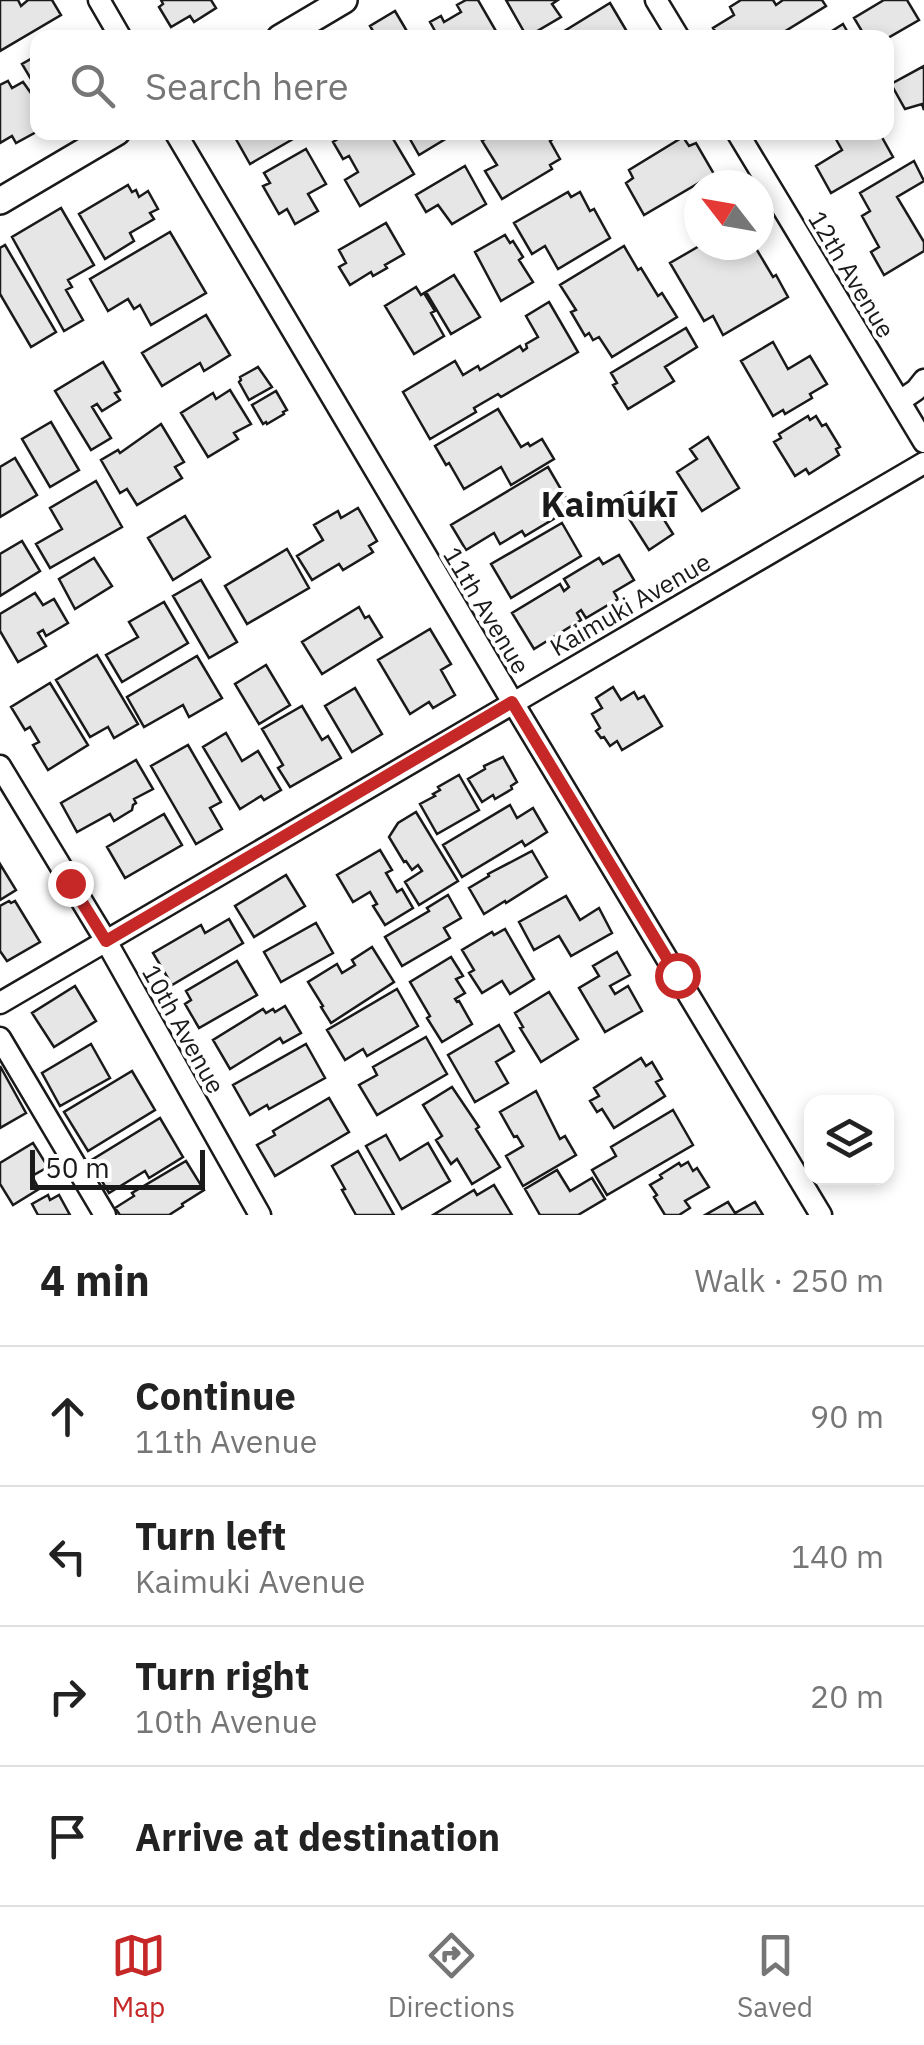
<!DOCTYPE html>
<html lang="en">
<head>
<meta charset="utf-8">
<style>
  :root { --surface:#fff; --page:#f2f2f2; --text:#222; --muted:#767676; --line:#e0e0e0; --accent:#c62828 }
  body { margin:0; font-family:"IBM Plex Sans",sans-serif; background:var(--page); color:var(--text) }
  .controls { position:absolute; right:30px; bottom:30px; display:grid; overflow:hidden; border-radius:20px; box-shadow:0 5px 15px #0003 }
  .controls button { width:90px; height:90px; display:grid; place-items:center; padding:0; border:0; border-bottom:2px solid var(--line); background:var(--surface); color:var(--text); font:50px sans-serif }
  .compass { position:absolute; left:684px; top:170px; width:90px; height:90px; border-radius:50%; background:var(--surface); box-shadow:0 5px 15px #0003; rotate:301deg }
  .scale { position:absolute; left:30px; bottom:25px; width:175px; box-sizing:border-box; padding-left:10px; border:5px solid #1a1a1a; border-top:0; font-size:28px; line-height:35px; white-space:nowrap; color:#1a1a1a; -webkit-text-stroke:8px #fff; paint-order:stroke }
  .stop { position:absolute; width:30px; height:30px; margin:-22px; border:8px solid #c62828; border-radius:50%; background:#fff }
  .stop.end { background:#c62828; border-color:#fff; box-shadow:0 2px 10px #0008 }
  .list { margin:0; padding:0; list-style:none }
  h2 { display:flex; justify-content:space-between; align-items:center; height:130px; margin:0; padding:0 40px; font-size:42px }
  h2 small { font-size:32px; font-weight:400; color:var(--muted) }
  .list li { display:grid; grid-template-columns:65px 1fr auto; gap:30px; align-items:center; box-sizing:border-box; height:140px; padding:0 40px; border-top:2px solid var(--line) }
  .list b { display:block; font-size:38px; white-space:nowrap }
  .list p { margin:0; font-size:32px; white-space:nowrap; color:var(--muted) }
  .list em { font-size:32px; font-style:normal; color:var(--muted) }
  .icon { flex:none; width:55px; height:55px; fill:none; stroke:currentColor; stroke-width:2; stroke-linecap:round; stroke-linejoin:round }
  .map { position:relative; flex:none; width:924px; height:1215px; overflow:hidden }
  .search { position:absolute; background:var(--surface); box-shadow:0 5px 15px #0003; left:30px; right:30px; top:30px; height:110px; display:flex; align-items:center; gap:25px; box-sizing:border-box; padding:0 35px; border-radius:20px; color:var(--muted); font-size:38px }
  .sheet { height:690px; background:var(--surface) }
  nav { display:flex; justify-content:space-around; align-items:center; box-sizing:border-box; height:140px; border-top:2px solid var(--line); background:var(--surface); font-size:28px; color:var(--muted) }
  nav a { display:grid; justify-items:center; gap:5px }
  nav .on { color:var(--accent) }
  .map>svg:first-child { display:block }
  .building { fill:#e6e6e6; stroke:#1a1a1a; stroke-width:2.5 }
  .lines { fill:none; stroke-linecap:round; stroke-linejoin:round }
  .minor-casing { stroke:#1a1a1a; stroke-width:25 }
  .tertiary-casing { stroke:#1a1a1a; stroke-width:30 }
  .minor { stroke:#fff; stroke-width:20 }
  .tertiary { stroke:#fff; stroke-width:25 }
  .route { stroke:#c62828; stroke-width:12 }
  .labels { text-anchor:middle; dominant-baseline:central; stroke-width:8; stroke-linejoin:round; paint-order:stroke }
  .street-label { font-size:25px; fill:#1a1a1a; stroke:#fff }
  .district-label { font-size:35px; font-weight:bold; fill:#1a1a1a; stroke:#fff }
</style>
</head>
<body>
<div class="map">
<svg width="924" height="1215" viewBox="0 0 924 1215">
  <rect width="100%" height="100%" fill="#fff"/>
  <path class="building" d="M0 0H18L21 6 28 0H52L61 15 0 51Z
    M161 0H211L216 8 194 22 190 16 171 27 159 7 163 4Z
    M466 0H478L500 38H439L430 22 441 16 444 22 461 12 457 5Z
    M506 0H558L552 4 561 17 527 37Z
    M741 0H773L776 5 783 0H822L826 6 774 38H719L713 28 734 15 730 7Z
    M884 0H907L919 20 886 39V38H866L854 18Z
    M610 3 626 30 619 35 621 38H553Z
    M395 11 408 33 401 38H377L370 26Z
    M843 24 851 38H821Z
    M38 55V91L22 64Z
    M924 66V110L922 104 905 109 891 84Z
    M8 81 12 88 23 82 38 103V131L16 143 12 136 0 143V85Z
    M232 132H290L293 139 250 164Z
    M349 132H389L414 174 360 206 345 180 358 172 349 156 343 159 333 142Z
    M406 132H457L419 155Z
    M496 132H562L550 141 560 159 550 165 552 169 502 199 485 171 497 165 482 141Z
    M832 132H879L893 157 831 193 816 166 842 150Z
    M683 137 689 146 696 143 714 174 644 215 626 183 633 178 629 170Z
    M306 149 326 184 308 194 318 211 295 224 287 209 279 214 263 186 270 183 264 173Z
    M914 161 924 181 897 197 924 242V251L884 275 871 252 879 247 862 216 870 211 860 193Z
    M465 166 486 204 452 224 438 205 426 212 416 195Z
    M128 185 132 192 136 190 139 197 148 191 158 209 150 213 154 219 130 233 134 241 105 259 79 214Z
    M568 192 571 197 580 192 590 211 594 209 610 238 558 269 545 246 532 254 514 223Z
    M61 208 94 265 68 280 72 287 66 290 83 320 64 331 12 237Z
    M386 223 404 254 385 265 387 268 373 276 371 272 350 285 339 267 346 263 339 250Z
    M170 232 206 293 151 325 140 305 134 309 128 299 108 311 90 279Z
    M505 235 510 243 513 241 523 257 519 260 533 282 501 301 475 252Z
    M5 245 56 332 31 347 0 294V248Z
    M701 245H754L773 277 776 275 788 297 723 335 713 316 704 321 670 263Z
    M624 246 638 270 641 268 658 296 662 293 677 317 612 357 599 337 593 340 589 333 585 336 571 312 576 310 560 285Z
    M454 275 480 317 451 334 426 292Z
    M416 287 421 295 424 293 435 311 431 313 444 336 414 354 385 306Z
    M549 302 578 352 501 397 498 394 474 408 476 412 430 439 403 392 455 361 463 375 478 366 480 370 520 346 523 351 527 348 526 344 538 337 526 316Z
    M206 315 230 355 204 371 200 363 162 386 142 353Z
    M686 328 697 347 665 367 674 381 628 409 613 385 617 383 611 373Z
    M773 342 788 369 810 356 827 384 810 394 812 398 785 414 783 410 773 416 741 361Z
    M103 362 120 391 115 393 120 400 102 411 97 404 92 407 111 438 91 450 55 391Z
    M258 367 272 387 249 400 239 382 241 380 240 377Z
    M230 390 251 424 234 433 238 439 208 457 181 413 213 393 216 399Z
    M276 391 287 410 283 412 284 414 267 424 266 422 263 424 252 405Z
    M498 409 521 447 528 443 530 446 542 439 554 459 511 485 501 467 464 489 449 463 446 465 435 446Z
    M808 416 810 420 816 416 822 426 826 424 840 447 836 449 839 455 809 474 806 469 795 476 774 442 781 438 779 434Z
    M51 422 79 470 50 487 22 439Z
    M161 424 184 462 175 467 182 478 137 505 127 489 120 493 101 460 118 450 120 453Z
    M708 437 739 488 702 511 677 472 697 459 690 449Z
    M15 458 37 495 0 517V467Z
    M548 467 572 508 525 536 522 531 500 544 494 533 466 550 451 525Z
    M96 481 122 527 50 568 36 544 62 529 50 508Z
    M646 491 673 534 649 550 621 506 625 503 622 497 631 492 635 498Z
    M358 508 377 541 369 546 373 552 343 570 339 564 312 580 297 556 323 540 314 525 338 511 341 518Z
    M185 516 210 557 173 580 148 538Z
    M562 523 581 556 511 598 491 564Z
    M22 541 40 571 0 596V554Z
    M287 549 309 588 247 624 225 586Z
    M619 555 634 580 614 592 618 599 586 618 581 610 577 613 581 620 534 649 512 613 560 584 564 591 569 587 564 579 599 558 603 564Z
    M94 558 112 586 75 609 59 579Z
    M201 580 237 642 209 658 173 596Z
    M35 593 43 605 54 599 68 623 46 636 43 630 38 633 46 646 18 662 0 631V614Z
    M164 602 188 643 122 682 106 655 138 637 129 622Z
    M359 607 365 618 369 616 382 637 322 674 302 642Z
    M430 629 451 664 441 670 455 695 433 708 429 702 410 714 378 660Z
    M97 655 138 724 114 738 108 727 90 737 56 680Z
    M197 656 222 698 189 717 183 705 144 727 127 697Z
    M266 665 290 705 259 724 235 684Z
    M50 683 88 745 48 770 33 745 39 742 30 727 25 730 11 707Z
    M613 687 621 700 634 692 638 699 644 696 662 726 622 750 617 741 610 746 604 737 601 738 596 731 600 728 592 714 602 708 596 698Z
    M355 688 382 734 352 752 325 706Z
    M302 706 322 740 328 736 341 758 290 787 278 768 283 765 262 729Z
    M226 733 242 761 258 751 281 790 264 800 261 796 240 809 203 747Z
    M188 745 221 802 210 808 222 829 196 844 151 766Z
    M503 757 517 782 511 786 512 789 495 799 493 795 482 802 468 779 485 769 484 766Z
    M136 760 153 789 134 799 136 803 133 805 132 810 114 821 110 814 77 832 61 803Z
    M459 775 479 810 437 834 420 804 435 796 433 794 440 790 438 787Z
    M510 805 517 818 533 808 547 832 525 846 522 841 462 877 443 845Z
    M416 812 458 881 419 905 405 882 422 871 418 865 412 870 406 861 404 862 389 837 398 823Z
    M164 814 182 845 125 878 107 847Z
    M380 850 392 870 386 873 397 892 402 889 413 908 385 925 373 906 377 904 370 892 353 902 337 875Z
    M532 851 547 877 506 903 505 901 484 914 469 888 489 876 488 874Z
    M0 864 16 890 0 900Z
    M286 875 305 906 254 937 235 906Z
    M448 895 461 918 444 928 450 938 402 966 385 937 429 911 427 908Z
    M566 896 580 920 599 908 612 933 571 956 559 936 534 950 519 922Z
    M9 901 11 903 15 901 40 942 7 961 0 951V906Z
    M229 919 243 943 172 985 153 953 201 925 205 933Z
    M316 923 333 953 281 982 264 952Z
    M505 929 534 979 510 994 502 981 482 993 469 973 474 970 462 950 492 932 494 935Z
    M372 947 394 982 331 1023 321 1007 323 1006 308 982 337 964 342 973 355 965 352 960Z
    M617 952 630 975 610 986 615 994 628 986 642 1011 605 1032 579 988 599 976 593 966Z
    M451 957 463 976 456 979 465 993 455 999 457 1002 459 1001 472 1024 442 1042 427 1018 430 1016 410 982Z
    M237 961 257 995 199 1028 185 1004 191 1000 186 991Z
    M75 986 96 1021 54 1047 32 1013Z
    M397 989 418 1026 367 1056 363 1049 345 1060 327 1030Z
    M549 992 578 1039 541 1062 520 1028 523 1027 515 1013Z
    M285 1006 301 1033 283 1043 280 1038 230 1069 213 1040 263 1009 266 1013 273 1009 275 1012Z
    M499 1025 514 1051 496 1062 508 1083 475 1102 448 1055Z
    M426 1037 447 1074 377 1115 359 1085 377 1075 373 1067Z
    M91 1044 110 1078 60 1106 42 1073Z
    M306 1044 325 1078 269 1109 267 1105 250 1115 233 1085Z
    M641 1058 646 1066 652 1062 662 1079 656 1082 665 1096 614 1128 602 1109 597 1112 590 1101 599 1096 594 1088Z
    M0 1066 26 1113 0 1128Z
    M132 1071 155 1110 88 1151 64 1112Z
    M452 1087 479 1127 476 1129 500 1167 472 1184 457 1159 451 1164 436 1140 442 1136 423 1105Z
    M536 1091 560 1139 565 1136 576 1155 523 1186 506 1156 523 1146 517 1136 514 1137 500 1112Z
    M329 1098 349 1132 275 1176 257 1145 275 1135 273 1131Z
    M673 1110 693 1145 607 1195 592 1170 616 1156 611 1147Z
    M160 1118 183 1157 149 1178 145 1171 109 1193 90 1161Z
    M386 1135 400 1160 428 1143 450 1181 402 1209 366 1146Z
    M33 1143 48 1167 32 1176 39 1189 13 1205 0 1184V1163Z
    M358 1151 394 1215H356L342 1190 345 1189 332 1166Z
    M186 1161 204 1190 182 1204 183 1206 169 1215H120L115 1208 134 1196 132 1193Z
    M688 1162 693 1171 697 1168 709 1187 685 1201 690 1208 679 1215H665L654 1197 657 1195 650 1185 662 1178 660 1175 679 1163 681 1166Z
    M557 1170 570 1191 592 1178 605 1199 578 1215H540L525 1189Z
    M494 1185 512 1215H433L474 1190 477 1195Z
    M48 1195 50 1200 59 1195 70 1215H38L32 1204Z
    M728 1202 735 1213 755 1202 763 1215H705Z"/>
  <g class="lines">
    <g class="minor-casing">
      <path id="minor" d="M99 0 121 38
        M656 0 679 38
        M175 132 512 701 821 1215
        M737 132 924 442
        M900 401 916 390 924 380
        M0 766 106 941 260 1215
        M0 1003 924 463
        M0 1038 105 1215"/>
    </g>
    <g class="tertiary-casing">
      <path id="tertiary" d="M280 38 344 0
        M0 201 117 132"/>
    </g>
    <use href="#minor" class="minor"/>
    <use href="#tertiary" class="tertiary"/>
  </g>
  <g class="lines">
    <path class="route" d="M70 883 106 941 512 702 677 975"/>
  </g>
  <g class="labels">
    <g class="street-label">
      <text transform="translate(852 274) rotate(59)">12th Avenue</text>
      <text transform="translate(630 604) rotate(-30)">Kaimuki Avenue</text>
      <text transform="translate(487 610) rotate(59)">11th Avenue</text>
      <text transform="translate(184 1029) rotate(61)">10th Avenue</text>
    </g>
    <g class="district-label">
      <text x="609" y="504">Kaimukī</text>
    </g>
  </g>
</svg>
<div class="controls">
<button><svg class="icon" aria-label="layers" viewBox="0 0 24 24"><path d="M12 4l9 5-9 5-9-5zM3 14l9 5 9-5"/></svg></button>
</div>
<svg class="compass" viewBox="-18 -18 36 36"><path d="M0-13l5 13h-10z" fill="#e53935"/><path d="M0 13l5-13h-10z" fill="#767676"/></svg>
<div class="scale">50 m</div>
<div class="stop" style="left:677px;top:975px"></div>
<div class="stop end" style="left:70px;top:883px"></div>
<div class="search"><svg class="icon" aria-label="search" viewBox="0 0 24 24"><circle cx="10" cy="10" r="6"/><path d="M15 15l6 6"/></svg>Search here</div>
</div>
<section class="sheet">
<h2>4 min<small>Walk · 250 m</small></h2>
<ul class="list">
<li><svg class="icon" aria-label="ahead" viewBox="0 0 24 24"><path d="M12 20V5M6 11l6-6 6 6"/></svg><div><b>Continue</b><p>11th Avenue</p></div><em>90 m</em></li>
<li><svg class="icon" aria-label="left" viewBox="0 0 24 24"><path d="M17 20v-9H6M10 6l-5 5 5 5"/></svg><div><b>Turn left</b><p>Kaimuki Avenue</p></div><em>140 m</em></li>
<li><svg class="icon" aria-label="right" viewBox="0 0 24 24"><path d="M7 20v-9h11M14 6l5 5-5 5"/></svg><div><b>Turn right</b><p>10th Avenue</p></div><em>20 m</em></li>
<li><svg class="icon" aria-label="arrive" viewBox="0 0 24 24"><path d="M6 21V4h12l-3 4 3 4H6"/></svg><div><b>Arrive at destination</b></div></li>
</ul>
</section>
<nav>
<a class="on"><svg class="icon" aria-label="map" viewBox="0 0 24 24"><path d="M3 6l6-2 6 2 6-2v14l-6 2-6-2-6 2zM9 4v14M15 6v14"/></svg>Map</a>
<a><svg class="icon" aria-label="directions" viewBox="0 0 24 24"><path d="M12 3l9 9-9 9-9-9zM9 14v-3h6M13 9l2 2-2 2"/></svg>Directions</a>
<a><svg class="icon" aria-label="saved" viewBox="0 0 24 24"><path d="M7 4h10v16l-5-4-5 4z"/></svg>Saved</a>
</nav>
</body>
</html>
